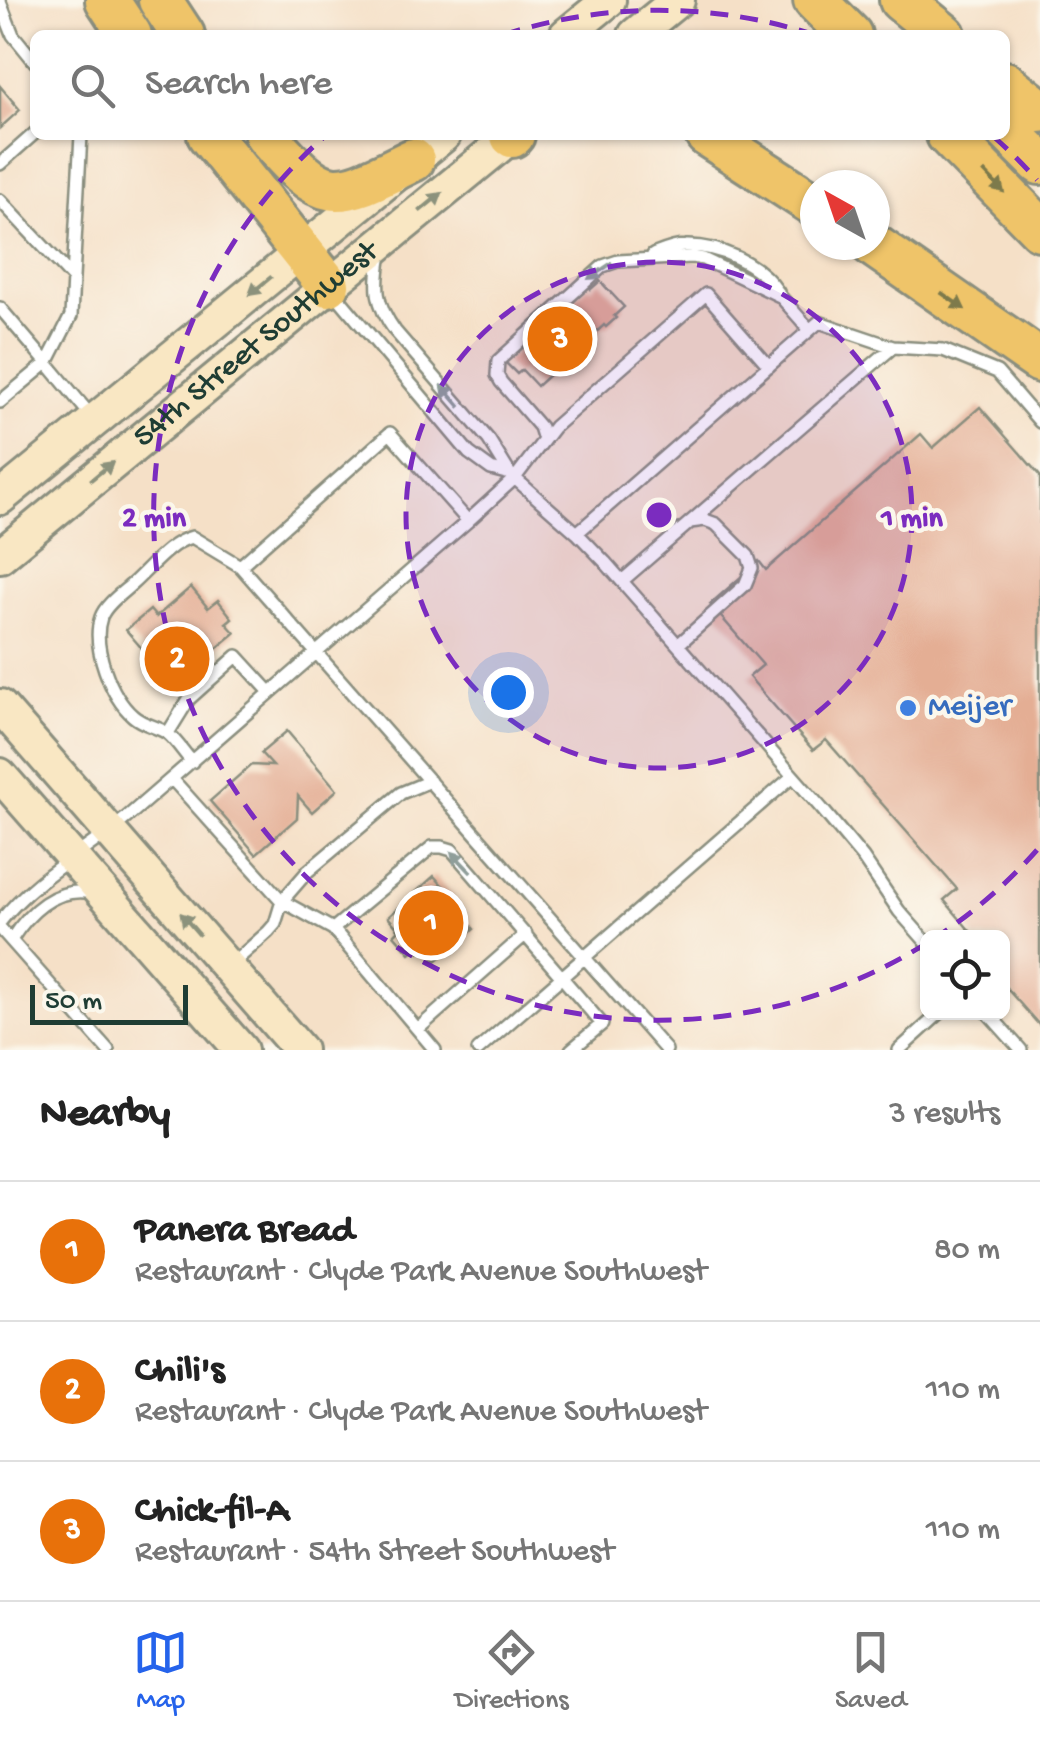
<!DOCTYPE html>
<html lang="en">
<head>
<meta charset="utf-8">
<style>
  :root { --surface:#fff; --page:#f6f6f6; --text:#222; --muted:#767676; --line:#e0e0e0; --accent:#2563eb }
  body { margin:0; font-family:"Gochi Hand",sans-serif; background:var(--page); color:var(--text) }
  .controls { position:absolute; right:30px; bottom:30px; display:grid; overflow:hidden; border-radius:15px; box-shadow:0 2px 8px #0004 }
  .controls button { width:90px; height:90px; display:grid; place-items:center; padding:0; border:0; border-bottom:2px solid var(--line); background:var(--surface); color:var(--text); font:50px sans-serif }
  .compass { position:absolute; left:800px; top:170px; width:90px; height:90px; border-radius:50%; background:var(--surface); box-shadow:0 2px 8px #0004; rotate:320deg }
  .scale { position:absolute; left:30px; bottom:25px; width:158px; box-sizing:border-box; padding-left:10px; border:5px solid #1f3d34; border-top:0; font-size:28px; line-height:35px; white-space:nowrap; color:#1f3d34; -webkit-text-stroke:8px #fbf7ec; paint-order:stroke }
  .you { position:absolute; left:508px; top:692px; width:35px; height:35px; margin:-25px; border:8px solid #fff; border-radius:50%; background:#1a73e8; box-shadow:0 0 0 15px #1a73e833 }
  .badge { display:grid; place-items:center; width:65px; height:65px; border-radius:50%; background:var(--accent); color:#fff; font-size:32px; font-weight:700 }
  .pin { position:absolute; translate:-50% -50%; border:5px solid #fff; box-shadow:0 2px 10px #0006 }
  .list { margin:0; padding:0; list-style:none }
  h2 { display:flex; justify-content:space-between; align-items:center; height:130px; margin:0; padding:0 40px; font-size:42px }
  h2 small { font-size:32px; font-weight:400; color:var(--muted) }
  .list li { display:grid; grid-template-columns:65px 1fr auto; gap:30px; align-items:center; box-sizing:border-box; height:140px; padding:0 40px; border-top:2px solid var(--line) }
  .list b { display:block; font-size:38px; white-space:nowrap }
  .list p { margin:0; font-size:32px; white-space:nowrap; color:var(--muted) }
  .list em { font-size:32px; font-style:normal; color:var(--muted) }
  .icon { flex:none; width:55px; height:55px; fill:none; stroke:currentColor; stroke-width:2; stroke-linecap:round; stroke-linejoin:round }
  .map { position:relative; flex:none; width:1040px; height:1050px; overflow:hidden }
  .search { position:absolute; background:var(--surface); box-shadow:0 2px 8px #0004; left:30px; right:30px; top:30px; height:110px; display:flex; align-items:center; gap:25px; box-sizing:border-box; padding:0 35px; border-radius:15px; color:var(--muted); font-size:38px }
  .sheet { height:550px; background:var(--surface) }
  nav { display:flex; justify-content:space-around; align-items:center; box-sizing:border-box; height:140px; border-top:2px solid var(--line); background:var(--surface); font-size:28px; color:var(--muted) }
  nav a { display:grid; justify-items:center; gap:5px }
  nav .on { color:var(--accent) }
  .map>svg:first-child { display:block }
  .building { fill:#e4ae94 }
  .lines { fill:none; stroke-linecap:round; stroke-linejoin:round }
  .service-casing { stroke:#8a8e7e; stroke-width:16 }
  .secondary-casing { stroke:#8a8e7e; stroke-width:38 }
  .motorway-casing { stroke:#8a8e7e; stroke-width:48 }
  .service { stroke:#fff; stroke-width:11 }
  .secondary { stroke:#f9e7c3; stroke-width:32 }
  .motorway { stroke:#efc469; stroke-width:42 }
  .oneway { fill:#7d7a4c }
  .oneway2 { fill:#8c927c }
  .oneway3 { fill:#8f9e9a }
  .ring { fill:none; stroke:#7b2cbf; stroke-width:5; stroke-dasharray:18 12 }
  .shop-dot { fill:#3f7fe0; stroke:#fbf7ec; stroke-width:4 }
  .labels { text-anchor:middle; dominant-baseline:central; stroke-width:9; stroke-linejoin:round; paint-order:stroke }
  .street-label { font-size:32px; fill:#1f3d34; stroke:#fbf7ec }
  .shop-label { font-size:32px; fill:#366cbe; stroke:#fbf7ec; text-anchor:start }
  .centre { fill:#7b2cbf; stroke:#fbf7ec; stroke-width:5 }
  .ring-label { font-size:30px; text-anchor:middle; font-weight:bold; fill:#7b2cbf; stroke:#fbf7ec; stroke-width:9; stroke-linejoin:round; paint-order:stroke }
</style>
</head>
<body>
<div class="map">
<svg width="1040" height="1050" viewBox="0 0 1040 1050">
  <rect width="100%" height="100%" fill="#fbf7ec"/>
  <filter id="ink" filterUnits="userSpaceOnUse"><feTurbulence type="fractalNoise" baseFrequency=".01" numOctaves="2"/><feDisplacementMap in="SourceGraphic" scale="20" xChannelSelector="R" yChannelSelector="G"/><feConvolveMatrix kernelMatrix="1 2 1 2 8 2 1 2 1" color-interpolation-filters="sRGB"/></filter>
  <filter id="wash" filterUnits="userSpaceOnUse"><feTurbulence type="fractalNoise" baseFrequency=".0048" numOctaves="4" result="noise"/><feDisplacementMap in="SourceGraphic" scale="40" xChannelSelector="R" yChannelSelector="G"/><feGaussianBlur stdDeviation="2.25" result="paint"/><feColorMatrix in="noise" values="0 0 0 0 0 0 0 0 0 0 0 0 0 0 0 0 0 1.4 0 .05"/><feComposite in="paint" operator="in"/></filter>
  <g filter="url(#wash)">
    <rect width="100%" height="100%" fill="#f5e0c7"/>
    <g id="blocks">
      <path class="building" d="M0 86 20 110 0 128Z
        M600 281 624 307 614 316 616 318 606 327 604 325 576 351 578 353 567 362 565 360 537 386 522 370 517 374 505 362 589 286 591 289Z
        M980 407 1040 476V1026L1002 983V938H976L944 900 957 889 826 740 813 750 749 677 763 665 710 604 759 561 766 570 921 434 933 448Z
        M191 587 208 608 218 600 232 618 226 623 235 633 173 685 126 630 150 610 156 617Z
        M287 731 337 790 312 812 298 796 297 818 256 854 210 801 251 765 273 766 261 753Z
        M434 876 454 898 450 901 474 929 436 961 425 948 420 952 416 948 410 953 394 935 399 930 388 917Z"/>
    </g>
  </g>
  <g filter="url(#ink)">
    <use href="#blocks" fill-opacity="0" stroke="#8a8e7e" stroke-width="2.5"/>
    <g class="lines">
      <g class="service-casing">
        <path id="service" d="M0 2 13 35 35 62
          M0 164 35 133
          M0 200 73 278 71 316 47 363 0 308
          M381 254C375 287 375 303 395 331L489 440 510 474 577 533 605 562 822 809 863 858 899 911 928 944
          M653 255C663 251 674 246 685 246 719 245 759 263 778 292
          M73 278 81 135
          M332 290 469 453 491 469 510 474
          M0 402 47 363 92 417
          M544 440 540 427 501 382 497 375 498 361 603 266 618 261 692 257 703 259 780 296 810 330
          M577 533 819 322 893 347 943 350 997 372 1040 422
          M240 566 390 433 468 521
          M622 581 893 347
          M679 644 745 585 752 568 748 556 716 524 705 520 690 522
          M168 733 189 699 237 656 270 692
          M192 762C184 753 176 740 167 733 156 726 143 725 133 716 111 697 91 646 101 617 106 604 122 593 132 584 149 569 170 542 192 537L240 566 254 582 666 1050
          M172 779 282 901 333 929 435 1050
          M0 922C34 878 83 853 126 818L468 521 515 478 554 427 706 294 769 366
          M0 928 108 1050
          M333 929 432 847H442L452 850 602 1024 571 1050
          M11 940C29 912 56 886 92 893
          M232 964 268 932 275 924 282 901 308 871 401 793 430 781
          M987 1012 1021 1050
          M418 1029 526 934
          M478 1050 793 776
          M899 1050 941 1012"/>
      </g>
      <g class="secondary-casing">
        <g id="secondary">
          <path d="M566 35 609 0"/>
          <path d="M635 35 678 0"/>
          <path d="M0 498 444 135"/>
          <path id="s1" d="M0 556 513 135"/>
          <path d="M0 706 300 1050"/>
          <path d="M0 775 241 1050"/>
        </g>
      </g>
      <g class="motorway-casing">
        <path id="motorway" d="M107 0 130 35
          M160 0 183 35
          M815 0 850 35
          M901 0 944 35
          M1005 83 1040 111
          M1005 128 1040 163
          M209 135 328 285
          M266 135C327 206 334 199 413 160
          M707 135 815 205
          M948 135 1040 229
          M512 136 513 135
          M873 245 1040 361"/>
      </g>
      <use href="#service" class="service"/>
      <use href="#secondary" class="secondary"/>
      <use href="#motorway" class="motorway"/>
    </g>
    <defs><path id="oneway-solid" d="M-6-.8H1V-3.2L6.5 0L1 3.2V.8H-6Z" transform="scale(2.5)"/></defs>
    <g class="oneway">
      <use href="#oneway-solid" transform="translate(994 182) rotate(46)"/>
      <use href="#oneway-solid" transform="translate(953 301) rotate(35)"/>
    </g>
    <g class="oneway2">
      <use href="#oneway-solid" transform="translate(431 202) rotate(-39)"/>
      <use href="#oneway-solid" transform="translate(260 286) rotate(141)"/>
      <use href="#oneway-solid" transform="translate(102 471) rotate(-39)"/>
      <use href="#oneway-solid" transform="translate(190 924) rotate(-131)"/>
    </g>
    <g class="oneway3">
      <use href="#oneway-solid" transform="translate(600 271) rotate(146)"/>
      <use href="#oneway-solid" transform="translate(451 396) rotate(-131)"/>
      <use href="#oneway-solid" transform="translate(461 862) rotate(-134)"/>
    </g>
  </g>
  <circle cx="659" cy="515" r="253" fill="#7b2cbf" fill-opacity=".12"/>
  <g class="ring">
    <circle cx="659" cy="515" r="253"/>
    <path d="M1037 850A505 505 0 0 1 938 936M927 943A505 505 0 0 1 324 137M503 35A505 505 0 0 1 815 35M994 137A505 505 0 0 1 1037 180"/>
  </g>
  <circle class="shop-dot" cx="908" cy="708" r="10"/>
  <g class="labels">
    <g class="street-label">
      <text stroke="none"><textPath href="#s1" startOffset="332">54th Street Southwest</textPath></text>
    </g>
    <g class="shop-label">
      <text x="928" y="708">Meijer</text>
    </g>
  </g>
  <circle cx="659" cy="515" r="15" class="centre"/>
  <g class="ring-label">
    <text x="912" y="526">1 min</text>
    <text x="154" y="526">2 min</text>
  </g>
</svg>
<div class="controls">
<button><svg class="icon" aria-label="locate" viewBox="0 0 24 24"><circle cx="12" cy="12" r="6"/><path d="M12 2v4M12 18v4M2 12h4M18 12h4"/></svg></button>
</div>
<svg class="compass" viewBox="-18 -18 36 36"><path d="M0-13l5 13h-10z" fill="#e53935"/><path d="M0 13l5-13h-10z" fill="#767676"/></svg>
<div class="scale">50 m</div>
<div class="you"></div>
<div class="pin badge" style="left:431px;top:923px;background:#e8710a">1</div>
<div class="pin badge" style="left:177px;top:659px;background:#e8710a">2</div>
<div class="pin badge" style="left:560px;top:339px;background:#e8710a">3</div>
<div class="search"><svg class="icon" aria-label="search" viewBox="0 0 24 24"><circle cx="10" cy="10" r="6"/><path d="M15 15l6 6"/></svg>Search here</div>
</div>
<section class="sheet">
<h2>Nearby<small>3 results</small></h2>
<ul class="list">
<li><span class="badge" style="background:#e8710a">1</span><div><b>Panera Bread</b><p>Restaurant · Clyde Park Avenue Southwest</p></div><em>80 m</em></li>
<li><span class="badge" style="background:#e8710a">2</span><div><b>Chili's</b><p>Restaurant · Clyde Park Avenue Southwest</p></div><em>110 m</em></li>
<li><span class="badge" style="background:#e8710a">3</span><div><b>Chick-fil-A</b><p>Restaurant · 54th Street Southwest</p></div><em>110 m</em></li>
</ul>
</section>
<nav>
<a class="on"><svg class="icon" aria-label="map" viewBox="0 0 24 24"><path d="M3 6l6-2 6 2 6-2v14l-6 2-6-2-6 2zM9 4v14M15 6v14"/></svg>Map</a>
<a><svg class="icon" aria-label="directions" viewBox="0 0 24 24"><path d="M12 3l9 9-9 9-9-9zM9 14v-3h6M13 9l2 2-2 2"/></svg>Directions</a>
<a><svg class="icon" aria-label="saved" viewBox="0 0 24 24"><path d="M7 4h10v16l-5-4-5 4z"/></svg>Saved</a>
</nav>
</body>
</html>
